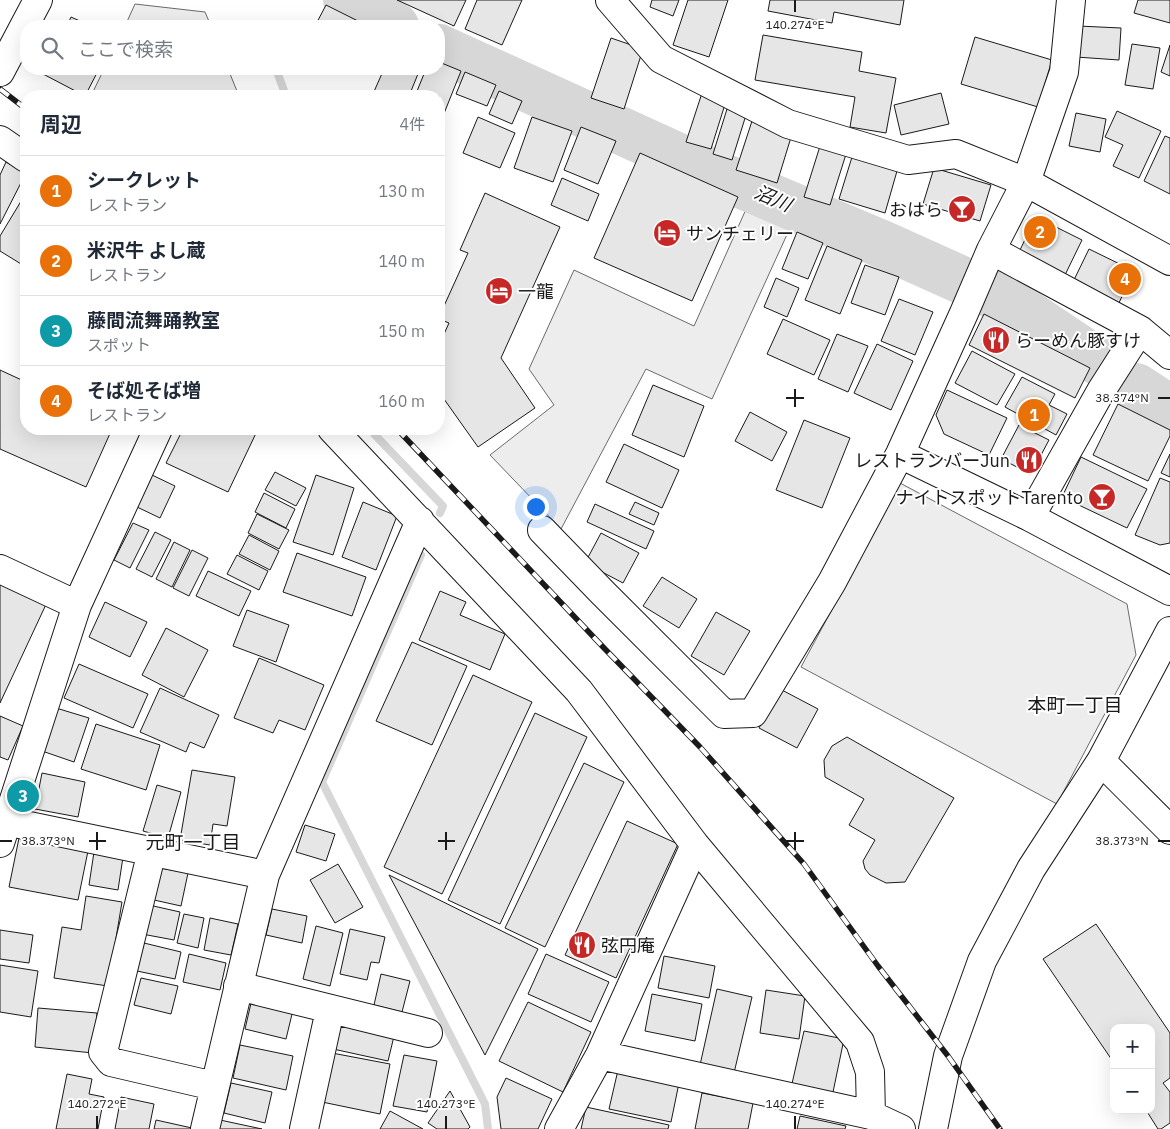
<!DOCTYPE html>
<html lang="ja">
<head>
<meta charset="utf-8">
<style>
  :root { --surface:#fff; --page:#f2f2f3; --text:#1f2937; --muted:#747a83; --line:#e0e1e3; --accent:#c62828 }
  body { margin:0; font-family:"IBM Plex Sans","Noto Sans JP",sans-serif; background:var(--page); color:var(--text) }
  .controls { position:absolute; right:15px; bottom:15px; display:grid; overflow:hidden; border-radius:10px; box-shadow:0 5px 20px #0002 }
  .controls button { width:45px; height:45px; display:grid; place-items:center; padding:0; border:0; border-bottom:1px solid var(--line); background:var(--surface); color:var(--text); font:25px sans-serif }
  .you { position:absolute; left:535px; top:506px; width:18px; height:18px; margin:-12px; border:4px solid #fff; border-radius:50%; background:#1a73e8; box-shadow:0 0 0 8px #1a73e833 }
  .badge { display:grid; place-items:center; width:32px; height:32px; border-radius:50%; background:var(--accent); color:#fff; font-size:16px; font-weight:700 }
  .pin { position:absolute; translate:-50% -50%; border:2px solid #fff; box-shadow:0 1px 5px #0006 }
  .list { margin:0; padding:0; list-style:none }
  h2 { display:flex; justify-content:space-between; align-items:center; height:65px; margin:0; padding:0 20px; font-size:21px }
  h2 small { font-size:16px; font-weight:400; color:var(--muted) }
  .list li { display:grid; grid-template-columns:32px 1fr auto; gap:15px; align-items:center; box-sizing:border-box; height:70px; padding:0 20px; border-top:1px solid var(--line) }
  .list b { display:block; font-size:19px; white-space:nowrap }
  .list p { margin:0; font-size:16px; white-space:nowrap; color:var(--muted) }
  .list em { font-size:16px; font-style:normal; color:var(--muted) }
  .icon { flex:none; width:28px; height:28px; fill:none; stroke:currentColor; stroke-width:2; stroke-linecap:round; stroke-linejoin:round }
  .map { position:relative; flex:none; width:1170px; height:1129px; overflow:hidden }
  .search { position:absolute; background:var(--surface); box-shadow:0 5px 20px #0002; left:20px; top:20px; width:425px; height:55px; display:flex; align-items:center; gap:12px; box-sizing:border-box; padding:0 18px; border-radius:20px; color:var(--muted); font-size:19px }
  .panel { position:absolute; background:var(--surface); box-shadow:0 5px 20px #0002; left:20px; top:90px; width:425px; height:345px; border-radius:20px }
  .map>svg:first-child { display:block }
  .built { fill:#ededed; stroke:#6a6a6a }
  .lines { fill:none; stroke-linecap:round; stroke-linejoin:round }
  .stream { stroke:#d7d7d7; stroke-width:8 }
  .river { stroke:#d7d7d7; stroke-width:48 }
  .building { fill:#e6e6e6; stroke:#1a1a1a }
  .minor-casing { stroke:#1a1a1a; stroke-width:30 }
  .major-casing { stroke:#1a1a1a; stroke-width:30 }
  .minor { stroke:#fff; stroke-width:28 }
  .major { stroke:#fff; stroke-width:28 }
  .rail-casing { stroke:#1a1a1a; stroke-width:5.5 }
  .rail { stroke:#fff; stroke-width:4; stroke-dasharray:11; stroke-linecap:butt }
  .ticks { fill:none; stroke:#1a1a1a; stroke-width:2 }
  .labels { text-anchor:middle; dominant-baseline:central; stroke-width:4; stroke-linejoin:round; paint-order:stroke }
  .poi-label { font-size:18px; fill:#1a1a1a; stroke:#fff; text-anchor:start }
  .water-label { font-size:19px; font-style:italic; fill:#1a1a1a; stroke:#fff }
  .neighbourhood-label { font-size:19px; fill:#1a1a1a; stroke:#fff }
  .ticks-label { font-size:12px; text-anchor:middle; fill:#1a1a1a; stroke:#fff; stroke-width:4; stroke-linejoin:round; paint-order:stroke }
</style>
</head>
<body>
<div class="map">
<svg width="1170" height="1129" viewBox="0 0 1170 1129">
  <rect width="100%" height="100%" fill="#fff"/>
  <path class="built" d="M135 4 205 12 211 26H125Z
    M104 69H228L239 96H91Z
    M751 198 795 217 712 399 646 369 561 529 490 455 554 405 529 369 574 270 694 326Z
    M900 483 1127 604 1136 655 1057 804 801 667Z"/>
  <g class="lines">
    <path class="stream" d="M276 69 286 96
      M375 435 443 506 440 513
      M421 555 322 782 485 1104 488 1129"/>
    <path class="river" d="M347 0 395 26
      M439 48 716 174 877 242 975 286 1017 307 1099 362
      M1136 387 1170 409"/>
  </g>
  <path class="building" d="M397 0H466L454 26Z
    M477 0H522L502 45 465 29Z
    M652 0H679L673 16 650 7Z
    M688 0H728L709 57 673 45Z
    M770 0H904L900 25 834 12 832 23 768 11Z
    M1138 0H1170V23L1134 13Z
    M326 5 368 26H315Z
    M71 17 91 26H67Z
    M1078 26 1121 28 1119 60 1076 57Z
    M763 35 862 52 859 71 896 78 886 133 850 127 855 97 755 80Z
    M975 37 1052 60 1038 107 961 84Z
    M611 38 643 49 624 109 591 98Z
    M1132 44 1160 48 1153 89 1125 85Z
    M1170 45V76L1161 72Z
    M439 62 461 71 439 126V96H415L426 69H439Z
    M45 69H99L85 96 43 74Z
    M384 69H420L409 96H372Z
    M465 72 496 85 487 106 456 94Z
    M499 91 522 101 512 124 489 114Z
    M702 93 726 101 711 149 686 142Z
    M941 93 949 124 901 135 894 105Z
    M727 109 746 115 732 160 713 154Z
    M1117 111 1161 131 1139 178 1113 166 1123 145 1105 137Z
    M1076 113 1106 119 1100 152 1069 146Z
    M478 117 515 133 500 168 463 153Z
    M532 117 572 131 553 182 514 168Z
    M752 121 792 134 777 183 736 170Z
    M581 127 616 141 598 184 564 170Z
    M1165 136 1170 138V194L1144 181Z
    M821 143 847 151 830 205 804 197Z
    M640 153 738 197 692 301 594 258Z
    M852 157 897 171 885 213 839 199Z
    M6 162 26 173 0 224V175Z
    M934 168 991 185 980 221 923 204Z
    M562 178 599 194 588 221 551 205Z
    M26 193V267L0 251V236Z
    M485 193 560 227 501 358 535 408 478 447 439 392V345L449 323 439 319V317L468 253 460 250Z
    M1036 217 1082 240 1065 275 1019 252Z
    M797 232 823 243 808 279 782 269Z
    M827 246 862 260 840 314 805 300Z
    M1089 249 1134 271 1117 307 1072 284Z
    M865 265 899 277 885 315 851 303Z
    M776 278 799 288 787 317 764 307Z
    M899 299 933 312 915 355 881 341Z
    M984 314 1090 368 1075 398 969 345Z
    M783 319 830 340 814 375 767 354Z
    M837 334 868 346 848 392 818 379Z
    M877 344 913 361 891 410 854 393Z
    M972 351 1015 374 997 405 955 383Z
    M0 370 26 382V429H112L86 487 0 449Z
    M1022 377 1055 394 1049 405 1067 414 1056 435 1005 407Z
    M653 385 704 406 684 457 632 435Z
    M947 390 1007 418 989 455 944 434 936 415Z
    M1118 404 1170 430V436L1148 481 1093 455Z
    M750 412 787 432 772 461 735 441Z
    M804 420 850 438 822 508 776 490Z
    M1019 425 1049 440 1031 474 1001 459Z
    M183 429H258L228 492 166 463Z
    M624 444 679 470 662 508 606 482Z
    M1170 454V477L1161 473Z
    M1081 457 1147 489 1127 528 1062 497Z
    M275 472 306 488 296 506 265 490Z
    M152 475 175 486 160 518 137 507Z
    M316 475 354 488 333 555 293 542Z
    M1160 478 1170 482V543L1160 545 1135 535Z
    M264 493 295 509 286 528 255 512Z
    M363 502 397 516 376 570 342 557Z
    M635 502 659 513 654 525 629 514Z
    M595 504 654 531 646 549 587 522Z
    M257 514 289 530 279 549 248 533Z
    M133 523 149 530 130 568 114 560Z
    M155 532 171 540 152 577 136 569Z
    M601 533 639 553 623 583 585 563Z
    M249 535 279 551 270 570 239 554Z
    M174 542 190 550 172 587 156 579Z
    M192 550 208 558 189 596 173 588Z
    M297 553 366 577 352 616 283 592Z
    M237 555 268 571 259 590 227 574Z
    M208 571 251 591 239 616 196 596Z
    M0 575 49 598 0 703Z
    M662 577 697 599 679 628 643 606Z
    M440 591 466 602 460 615 505 634 490 670 419 640Z
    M105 602 147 622 130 657 89 637Z
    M247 610 289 625 276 662 233 646Z
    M716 612 750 631 724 675 691 656Z
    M166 628 208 650 184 697 142 675Z
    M412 642 467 666 432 745 376 721Z
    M259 658 324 685 305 730 279 720 273 733 234 718Z
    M79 664 148 694 133 728 64 698Z
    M473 675 532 702 442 894 384 867Z
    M160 688 219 715 204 748 190 742 186 752 140 732Z
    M780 689 818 709 797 748 759 728Z
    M56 708 89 718 74 762 42 751Z
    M535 713 587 737 500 924 448 900Z
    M0 716 23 726 8 760 0 757Z
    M96 724 160 745 146 790 81 769Z
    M847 737 954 798 905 882 886 883 870 875 865 869 863 861 875 840 849 825 864 799 825 777 824 760 832 746Z
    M584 763 624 782 545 947 505 928Z
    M192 770 235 777 227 826 213 824 210 845 180 840Z
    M42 773 85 782 78 817 35 809Z
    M157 785 181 792 168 838 143 831Z
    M627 821 678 844 616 978 565 955Z
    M305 825 335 834 326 861 296 852Z
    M19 838 88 851 78 900 9 887Z
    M94 852 123 857 118 890 89 885Z
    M338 864 363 907 335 923 310 880Z
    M160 868 188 873 181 906 154 900Z
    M389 875 538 949 485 1055Z
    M86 896 122 902 108 986 54 978 62 927 81 930Z
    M149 905 180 912 174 940 142 934Z
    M272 909 307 916 302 943 266 935Z
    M184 914 204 918 198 948 177 943Z
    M210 918 238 924 231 955 204 950Z
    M1096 924 1170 1033V1078L1163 1083 1170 1092V1123L1161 1129H1158L1146 1110H1151V1028H1114V1063L1043 959Z
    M316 926 343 933 330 986 303 979Z
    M350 929 385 937 379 963 371 962 367 980 340 974Z
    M0 930 33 935 29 963 0 959Z
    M144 943 181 952 175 979 137 971Z
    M189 954 226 963 220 990 183 982Z
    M546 954 609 982 591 1022 528 994Z
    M664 956 715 966 709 998 658 988Z
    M0 965 38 971 31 1017 0 1012Z
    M381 974 410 981 402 1012 374 1005Z
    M141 978 178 986 171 1014 134 1005Z
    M717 989 752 997 734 1073 700 1065Z
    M766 990 805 996 799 1039 760 1033Z
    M652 994 702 1004 695 1041 645 1031Z
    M252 999 293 1010 286 1039 245 1029Z
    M528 1002 591 1032 563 1092 499 1061Z
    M38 1008 97 1013 93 1053 35 1047Z
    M339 1019 395 1032 388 1061 333 1049Z
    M804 1031 844 1039 832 1097 791 1088Z
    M240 1045 293 1056 286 1090 233 1078Z
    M332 1053 390 1064 380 1114 322 1102Z
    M404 1055 437 1061 427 1112 393 1106Z
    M618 1070 679 1083 671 1122 609 1109Z
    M67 1074 92 1079 89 1094 104 1097 98 1129H56Z
    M506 1078 552 1099 538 1129H501L497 1097Z
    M231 1083 272 1092 265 1123 224 1113Z
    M450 1091 470 1127 468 1129H437L428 1123Z
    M702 1093 753 1103 748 1129H695Z
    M121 1097 154 1104 149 1129H115Z
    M586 1107 669 1125 668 1129H581Z
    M390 1111 423 1129H380Z
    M800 1116 846 1126 845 1129H797Z
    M156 1120 192 1128 191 1129H154Z
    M220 1120 262 1129H218Z"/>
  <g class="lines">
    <g class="minor-casing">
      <path id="minor" d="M610 0 661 59 788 124 908 160 956 154 1026 182 1170 261
        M0 140 26 158
        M991 250 1140 330 1170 355
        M332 429 579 691 695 845 860 1042 870 1072 871 1115
        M900 454 1030 517 1170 591
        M1030 517 1101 391 1140 330
        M542 530 602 592 724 714 753 713 832 582 900 454 964 313 991 250 1026 182 1064 72 1071 0
        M0 569 77 605
        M1101 761 1170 830
        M0 820 265 875
        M0 843 77 605 158 429
        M152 851 103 1052 111 1062 214 1086
        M238 986 428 1033
        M600 1055 871 1115 901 1129
        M205 1129 265 875 420 521
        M304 1129 330 1010
        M559 1129 600 1055 695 845
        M933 1129 948 1056 982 961 1031 869 1101 761 1170 631"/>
    </g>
    <g class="major-casing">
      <path id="major" d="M0 72 38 0"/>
    </g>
    <use href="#minor" class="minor"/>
    <use href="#major" class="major"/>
    <g class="rail-casing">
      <path id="rail" d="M0 89 26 109
        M397 429 604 648 700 747 804 864 878 966 948 1056 1000 1129"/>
    </g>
    <use href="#rail" class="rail"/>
  </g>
  <path class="ticks" d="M795 0V12M795 389V407M786 398H804M1158 398H1170M97 832V850M446 832V850M795 832V850M0 841H12M89 841H106M438 841H455M786 841H804M1158 841H1170M97 1116V1129M446 1116V1129M795 1116V1129"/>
  <defs>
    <g id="bar-disc" transform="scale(1.4375)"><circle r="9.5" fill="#c62828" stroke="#fff"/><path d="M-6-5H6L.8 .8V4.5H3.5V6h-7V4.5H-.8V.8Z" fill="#fff"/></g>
    <g id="hotel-disc" transform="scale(1.4375)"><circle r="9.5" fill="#c62828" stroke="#fff"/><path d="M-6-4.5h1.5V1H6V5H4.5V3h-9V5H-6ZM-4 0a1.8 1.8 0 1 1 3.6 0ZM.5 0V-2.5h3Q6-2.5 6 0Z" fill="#fff"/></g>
    <g id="restaurant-disc" transform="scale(1.4375)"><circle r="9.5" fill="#c62828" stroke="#fff"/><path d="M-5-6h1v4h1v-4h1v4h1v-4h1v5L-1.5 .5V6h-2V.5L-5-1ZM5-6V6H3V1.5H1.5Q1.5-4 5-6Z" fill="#fff"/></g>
  </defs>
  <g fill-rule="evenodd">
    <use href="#bar-disc" x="962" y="209"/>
    <use href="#hotel-disc" x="667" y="233"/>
    <use href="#hotel-disc" x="499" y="291"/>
    <use href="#restaurant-disc" x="996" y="340"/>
    <use href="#restaurant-disc" x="1029" y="460"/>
    <use href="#bar-disc" x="1102" y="497"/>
    <use href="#restaurant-disc" x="582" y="945"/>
  </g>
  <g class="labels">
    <g class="poi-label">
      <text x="943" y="209" text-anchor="end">おはら</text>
      <text x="686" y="233">サンチェリー</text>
      <text x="518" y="291">一龍</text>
      <text x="1015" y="340">らーめん豚すけ</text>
      <text x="1010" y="460" text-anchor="end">レストランバーJun</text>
      <text x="1083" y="497" text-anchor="end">ナイトスポットTarento</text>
      <text x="601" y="945">弦円庵</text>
    </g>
    <g class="water-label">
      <text transform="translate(773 198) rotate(23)">沼川</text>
    </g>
    <g class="neighbourhood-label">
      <text x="1075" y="705">本町一丁目</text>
      <text x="193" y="842">元町一丁目</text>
    </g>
  </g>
  <g class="ticks-label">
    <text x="795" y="29">140.274°E</text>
    <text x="1122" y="402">38.374°N</text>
    <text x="48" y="845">38.373°N</text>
    <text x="1122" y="845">38.373°N</text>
    <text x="97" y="1108">140.272°E</text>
    <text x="446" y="1108">140.273°E</text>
    <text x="795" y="1108">140.274°E</text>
  </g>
</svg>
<div class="controls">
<button>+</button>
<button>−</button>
</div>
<div class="you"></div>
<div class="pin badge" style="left:1034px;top:415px;background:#e8710a">1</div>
<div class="pin badge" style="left:1040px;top:232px;background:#e8710a">2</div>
<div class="pin badge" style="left:23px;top:796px;background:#0f9aa8">3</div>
<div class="pin badge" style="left:1125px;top:279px;background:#e8710a">4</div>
<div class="search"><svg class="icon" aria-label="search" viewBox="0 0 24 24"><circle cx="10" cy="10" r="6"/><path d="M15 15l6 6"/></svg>ここで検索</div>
<section class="panel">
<h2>周辺<small>4件</small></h2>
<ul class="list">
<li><span class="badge" style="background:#e8710a">1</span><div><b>シークレット</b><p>レストラン</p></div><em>130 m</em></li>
<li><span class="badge" style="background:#e8710a">2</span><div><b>米沢牛 よし蔵</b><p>レストラン</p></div><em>140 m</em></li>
<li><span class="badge" style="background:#0f9aa8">3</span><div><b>藤間流舞踊教室</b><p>スポット</p></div><em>150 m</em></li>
<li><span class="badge" style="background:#e8710a">4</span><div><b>そば処そば増</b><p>レストラン</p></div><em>160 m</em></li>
</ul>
</section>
</div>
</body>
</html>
